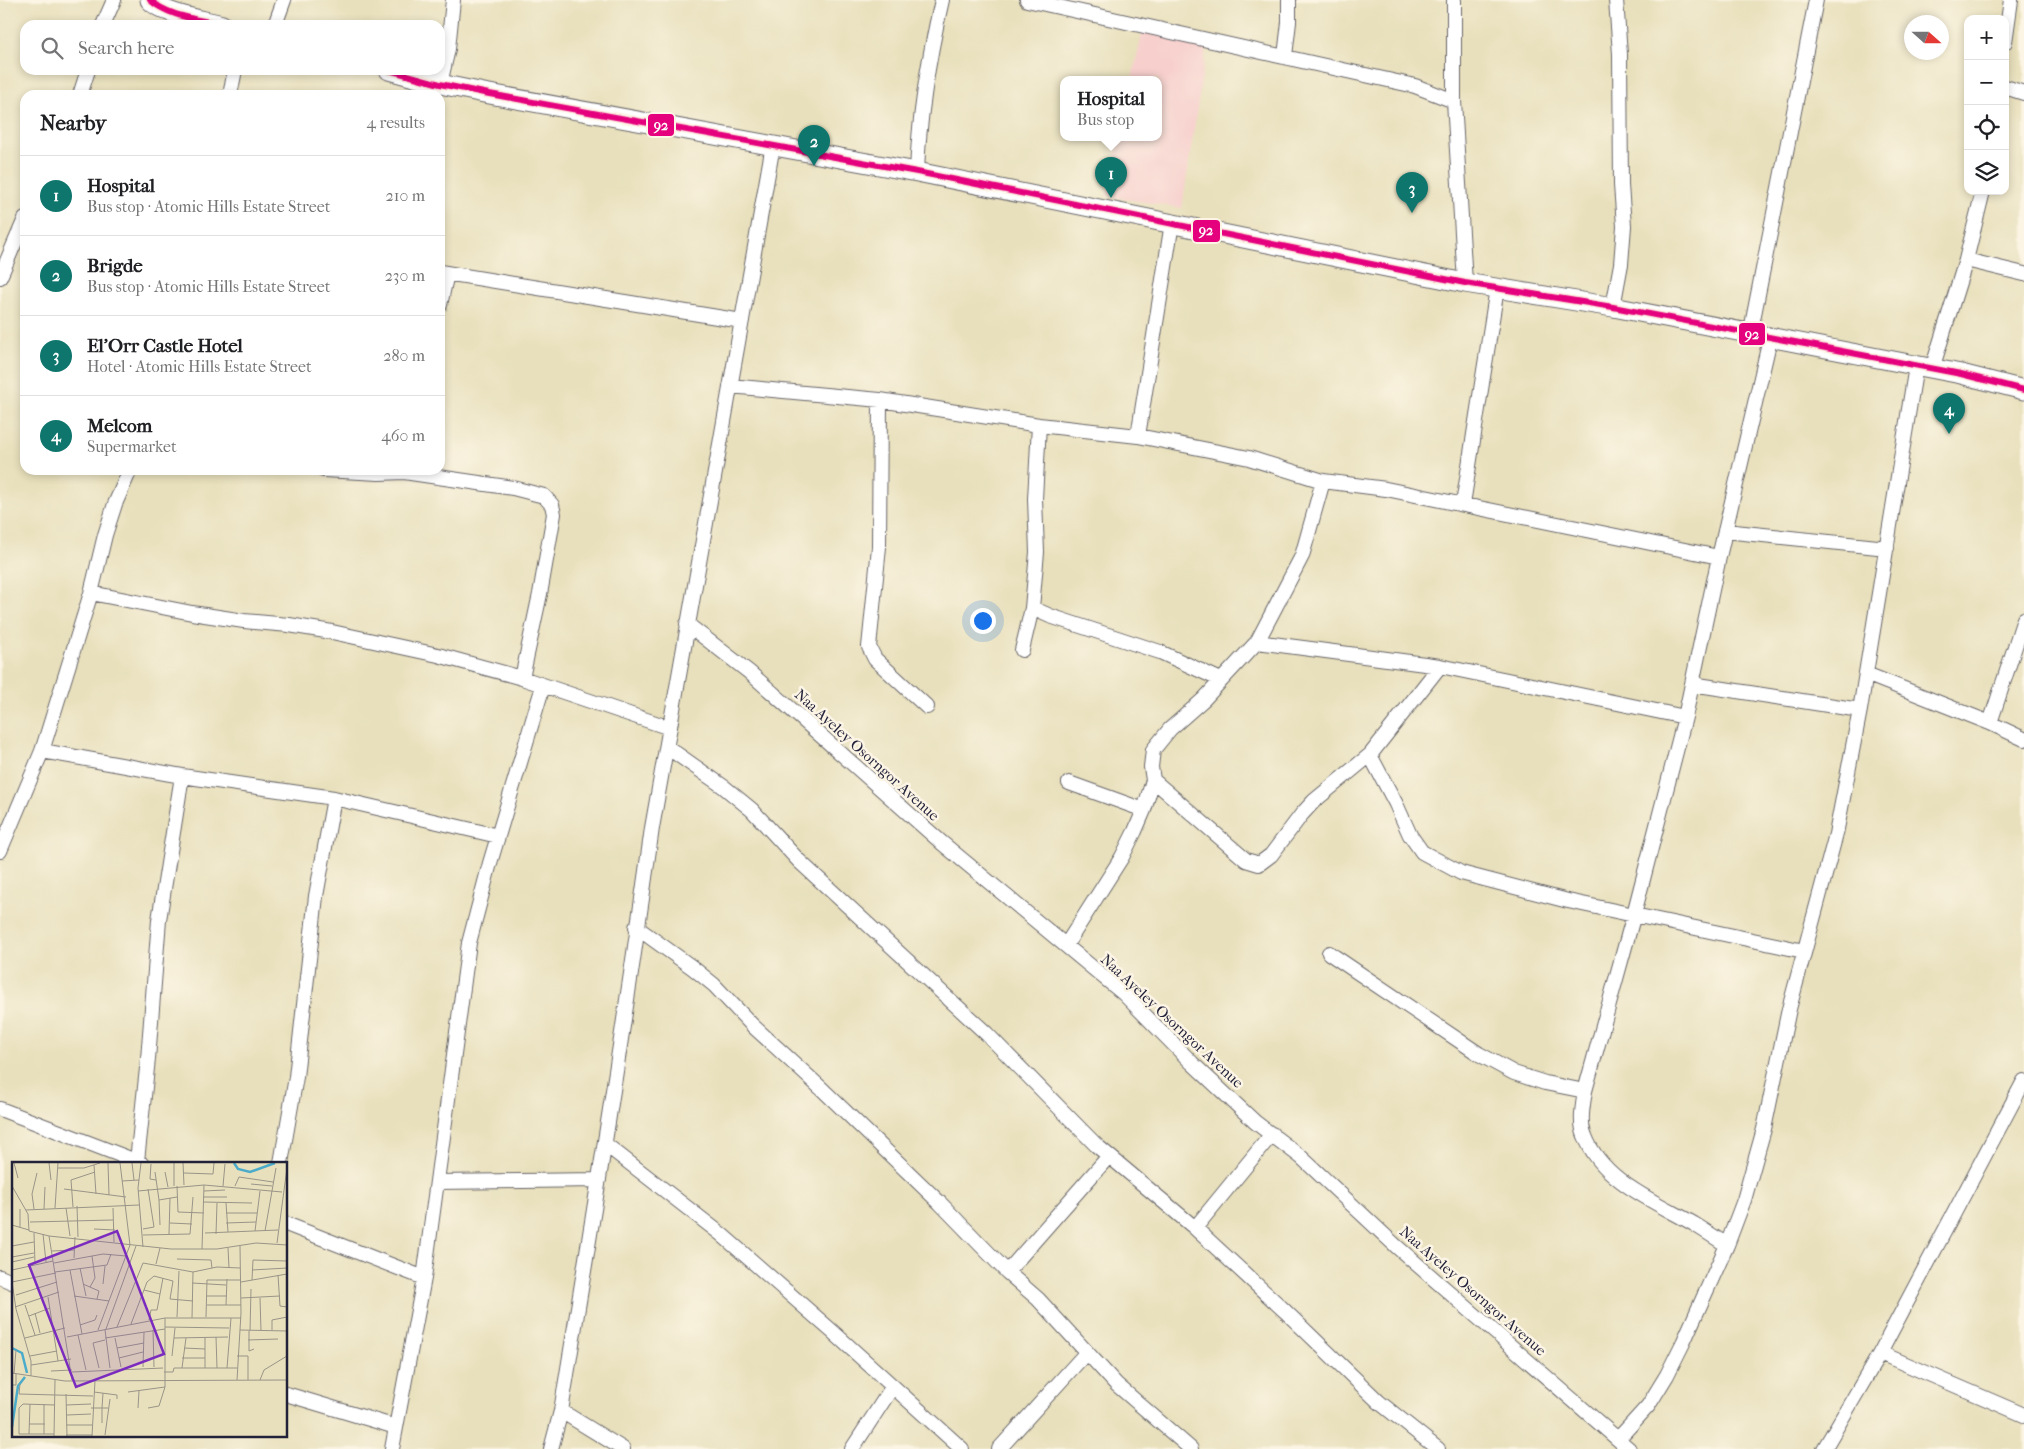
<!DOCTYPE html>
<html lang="en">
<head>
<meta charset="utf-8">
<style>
  :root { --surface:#fff; --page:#f2f2f2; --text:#202124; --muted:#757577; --line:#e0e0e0; --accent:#0f766e }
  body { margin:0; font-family:"IM FELL French Canon",serif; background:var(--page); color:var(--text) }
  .controls { position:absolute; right:15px; top:15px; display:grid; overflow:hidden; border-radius:10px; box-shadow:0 2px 8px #0003 }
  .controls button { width:45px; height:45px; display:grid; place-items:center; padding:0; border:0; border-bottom:1px solid var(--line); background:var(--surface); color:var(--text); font:25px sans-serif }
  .compass { position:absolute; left:1904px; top:15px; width:45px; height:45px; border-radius:50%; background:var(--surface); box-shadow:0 2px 8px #0003; rotate:111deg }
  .you { position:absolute; left:982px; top:620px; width:18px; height:18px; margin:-12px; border:4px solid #fff; border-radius:50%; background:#1a73e8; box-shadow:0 0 0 8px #1a73e833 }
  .badge { display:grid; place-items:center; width:32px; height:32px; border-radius:50%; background:var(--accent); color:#fff; font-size:16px; font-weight:700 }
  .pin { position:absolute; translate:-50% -41px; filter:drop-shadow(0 1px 2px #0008) }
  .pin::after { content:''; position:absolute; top:26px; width:18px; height:15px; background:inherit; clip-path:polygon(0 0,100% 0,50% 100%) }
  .popup { position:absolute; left:1060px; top:76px; width:102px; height:65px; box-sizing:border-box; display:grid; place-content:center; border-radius:10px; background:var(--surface); filter:drop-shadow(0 1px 4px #0005); font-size:16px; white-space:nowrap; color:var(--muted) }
  .popup b { font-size:19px; color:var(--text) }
  .popup::after { content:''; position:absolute; left:50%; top:100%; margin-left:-10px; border:10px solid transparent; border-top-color:var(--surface) }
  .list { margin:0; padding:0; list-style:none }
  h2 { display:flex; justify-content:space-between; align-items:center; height:65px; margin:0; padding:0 20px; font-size:21px }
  h2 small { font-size:16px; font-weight:400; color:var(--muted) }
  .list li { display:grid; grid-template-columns:32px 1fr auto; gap:15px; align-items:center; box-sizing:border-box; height:80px; padding:0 20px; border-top:1px solid var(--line) }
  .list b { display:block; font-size:19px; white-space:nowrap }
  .list p { margin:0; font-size:16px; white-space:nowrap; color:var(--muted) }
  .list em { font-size:16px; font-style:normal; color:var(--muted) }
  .icon { flex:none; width:28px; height:28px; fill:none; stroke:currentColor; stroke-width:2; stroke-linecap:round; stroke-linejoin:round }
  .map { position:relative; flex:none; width:2024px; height:1449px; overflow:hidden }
  .search { position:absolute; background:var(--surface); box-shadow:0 2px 8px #0003; left:20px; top:20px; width:425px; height:55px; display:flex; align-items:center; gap:12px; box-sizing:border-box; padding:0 18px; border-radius:15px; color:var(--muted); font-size:19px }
  .panel { position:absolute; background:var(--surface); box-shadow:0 2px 8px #0003; left:20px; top:90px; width:425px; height:385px; border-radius:15px }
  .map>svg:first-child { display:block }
  .built { fill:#f7d0cd }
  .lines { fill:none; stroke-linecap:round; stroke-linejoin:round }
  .street-casing { stroke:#676468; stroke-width:16 }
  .secondary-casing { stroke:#676468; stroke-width:21 }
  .street { stroke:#fff; stroke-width:14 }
  .secondary { stroke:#fff; stroke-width:19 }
  .bus-1-casing { stroke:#fcf5e5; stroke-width:10 }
  .bus-1 { stroke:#e5007d; stroke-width:6 }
  .labels { text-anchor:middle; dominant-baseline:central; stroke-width:5; stroke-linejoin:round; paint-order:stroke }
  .street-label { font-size:15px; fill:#22223b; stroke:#fcf5e5 }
  .inset-river { fill:none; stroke:#4babca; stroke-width:2.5 }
  .inset-road { fill:none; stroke:#999488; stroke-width:1 }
  .view { fill:#7b2cbf; fill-opacity:0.15; stroke:#7b2cbf; stroke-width:2.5 }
  .inset-edge { fill:none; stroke:#22223b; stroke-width:2.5 }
  .line-badge { stroke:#fcf5e5; stroke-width:2 }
  .badge-label { font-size:14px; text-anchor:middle; font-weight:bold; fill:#fff }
</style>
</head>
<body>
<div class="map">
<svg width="2024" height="1449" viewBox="0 0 2024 1449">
  <rect width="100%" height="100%" fill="#fcf5e5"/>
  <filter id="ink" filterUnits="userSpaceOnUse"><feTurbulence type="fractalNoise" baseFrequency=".02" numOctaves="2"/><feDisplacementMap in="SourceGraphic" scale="10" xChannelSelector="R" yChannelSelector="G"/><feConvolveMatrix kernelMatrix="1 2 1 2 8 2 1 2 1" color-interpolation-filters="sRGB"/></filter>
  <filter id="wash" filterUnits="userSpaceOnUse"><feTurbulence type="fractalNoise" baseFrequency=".0096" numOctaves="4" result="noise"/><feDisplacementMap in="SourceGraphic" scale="20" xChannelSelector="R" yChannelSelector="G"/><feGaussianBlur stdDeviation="1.12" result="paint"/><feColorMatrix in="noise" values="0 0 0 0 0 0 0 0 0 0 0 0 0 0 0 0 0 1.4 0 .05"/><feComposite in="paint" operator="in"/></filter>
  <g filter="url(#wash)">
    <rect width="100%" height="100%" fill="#e8e0bc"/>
    <path class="built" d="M1143 30 1207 43 1182 208 1106 196 1119 137H1158V79H1132Z"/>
  </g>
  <g filter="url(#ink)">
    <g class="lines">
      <g class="street-casing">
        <path id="street" d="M1027 0 1415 86 1454 101
          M1454 0V101L1465 283
          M103 25 114 0
          M275 25 284 0
          M2005 42 2011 0
          M1285 56 1289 22V0
          M440 84 448 49 453 0
          M2005 87 2024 93
          M80 95 88 70
          M230 95 235 70
          M917 172C919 114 929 56 942 0
          M1966 260 2024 274
          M440 272 742 321
          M0 277 25 219
          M440 305 447 273
          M1613 307 1621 264 1624 226 1621 185 1620 54 1616 0
          M1750 335 1816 0
          M1932 369 1966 260 1983 191
          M730 386 880 400 1039 425 1138 436 1249 458 1323 481 1386 489 1719 557
          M880 400 879 547 869 647 875 659 927 707
          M1138 436 1172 223
          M323 470 379 473 404 472 513 488 544 496 552 505 554 514 540 594 522 678
          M1463 504 1497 288
          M1725 531 1887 548
          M91 593 192 613 244 621 289 625 332 632 438 655 522 678 670 728
          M1032 608 1050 616 1160 652 1221 680
          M687 624 749 672 942 843 1123 993 1192 1063 1255 1122 1301 1157 1396 1246 1629 1449
          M1257 642 1440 666 1685 717
          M1022 650 1032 608 1037 552 1035 499 1039 425
          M1866 674 1990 723 2024 739
          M1692 684 1860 710
          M1990 723 2024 619
          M667 747 724 787 752 810 799 861 987 1034 1096 1145 1195 1228 1285 1311 1379 1402 1438 1449
          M42 751 182 776 334 798 498 836
          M1370 755 1396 804 1410 835 1422 852 1461 873 1568 901 1804 951
          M1153 780 1246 860 1259 864 1271 855 1302 814 1314 801 1370 755 1440 666
          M1069 783 1144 810
          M0 851 42 751 91 593 105 535 115 504 130 470
          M636 927 693 968 714 985 753 1026 823 1090 940 1203 1007 1272 1038 1299 1116 1384 1191 1449
          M1066 945 1122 857 1135 831 1144 810 1153 780 1151 767 1153 750 1170 729 1204 699 1257 642 1302 556 1323 481
          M1329 953 1479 1054 1514 1073 1545 1083 1585 1091
          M0 1109 141 1163
          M605 1144 721 1234 833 1332 962 1449
          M137 1161 148 1059 159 920 182 776
          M281 1163 296 1077 316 896 334 798
          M437 1182 599 1180
          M286 1224 424 1278
          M1195 1228 1272 1134
          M1727 1245C1716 1238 1705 1231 1694 1224 1656 1202 1602 1181 1585 1136 1579 1122 1583 1105 1585 1091L1634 914 1685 717 1719 557 1770 339
          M1007 1272 1109 1156
          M0 1277 14 1283
          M1880 1353 2024 1415
          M286 1394 396 1427
          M561 1411 623 1449
          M1618 1439 1648 1406 1667 1375 1683 1343 1727 1245 1744 1200 1764 1129 1789 1009 1836 834 1860 710 1916 366
          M392 1449 424 1278 469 943 490 863 543 686
          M551 1449 561 1411C593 1217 625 1023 652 828L773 145
          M852 1449 893 1386
          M999 1449 1086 1353
          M1824 1449 1880 1353 2024 1081"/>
      </g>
      <g class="secondary-casing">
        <path id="secondary" d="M150 0C162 14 203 20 222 25
          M389 70 440 84 484 93 917 172 1465 283 1613 307 1961 374 2024 390"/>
      </g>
      <use href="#street" class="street"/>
      <use href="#secondary" class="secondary"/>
      <g class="bus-1-casing">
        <path id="bus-1" d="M150 0C169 17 198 19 222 25
          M389 70 440 84 484 93 917 172 1465 283 1613 307 1961 374 2024 390"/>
      </g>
      <use href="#bus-1" class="bus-1"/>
    </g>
  </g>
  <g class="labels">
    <g class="street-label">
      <text transform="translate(867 755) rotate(42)">Naa Ayeley Osorngor Avenue</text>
      <text transform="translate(1172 1021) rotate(43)">Naa Ayeley Osorngor Avenue</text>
      <text transform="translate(1473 1291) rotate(41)">Naa Ayeley Osorngor Avenue</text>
    </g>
  </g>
  <g transform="translate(12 1162)">
    <rect width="275" height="275" fill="#e8e0bc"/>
    <path class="inset-river" d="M222 1 226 7 238 10 263 1M0 186 10 191 15 211M0 265 6 224 13 215"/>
    <path class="inset-road" d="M2 1 6 16M37 1 39 18M96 1 97 33M120 1 122 18M129 1 126 26 131 85M162 1V24M171 1 172 23M139 2 138 17 144 18M82 3 84 32M46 6H72L88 1M143 10 147 38M153 10 156 25M172 11 201 12 202 1M110 19 127 18M239 22 260 24M0 24 16 52 17 69 37 74 159 87H205L244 81 275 83M165 24 166 50 192 51M211 24 213 2M223 24 227 15 261 20M52 27 114 35M126 29 192 23 270 30M192 29 213 28M191 35H215M191 40 240 41M214 41 216 70M65 44 66 75M61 45 59 18 83 10M43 46 46 1M54 46 58 74M101 46 102 80M8 47V65M22 47 20 32 25 11M32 47 33 25M14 48 127 43M214 51H245M18 60 101 58M158 61 180 62M214 61 244 60M0 63 17 68M148 63 147 38 165 35M82 67 103 68M131 67 142 65 136 27M243 69 248 29M253 69 264 6M22 71 23 102M193 71 266 68M31 72 34 100M157 72 158 36M204 72 205 41M131 73 178 72 181 35M37 74 60 218M265 81 275 6M0 84 22 80M216 86 217 106M190 87 192 23M40 89 62 88M0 95 22 91M62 96 63 75M165 97 199 98 200 106M0 100 22 95M42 101 91 92 114 94M144 102 148 86M68 106 74 134M0 108 41 99M58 108 70 172M240 108 275 106M43 110 95 103 99 92M266 113 268 144 275 145M240 118 241 98 275 99M0 120 4 147 19 199V214M0 120 44 111M229 120 275 112M180 121 214 123M71 122 87 129 85 137M91 122 93 104M78 125 83 116 80 94M132 128 148 132M4 133 45 120M62 134 97 139M195 134H215M36 135 46 199M229 136 268 134M248 136 249 169M13 143 23 173M195 143H229M214 143 215 117M3 145 47 130M23 151 28 171M17 154 38 146M165 155 167 109M194 155 195 118H229M180 156 181 110M137 158 139 148H145L151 116M119 162 135 120 142 114 161 119 158 137 181 139M68 163 83 158 85 153M105 165 131 101 181 110 205 105 228 106M153 165 217 166M94 167 124 84M86 168 118 83 108 1M93 168 98 206M141 168 142 205M228 168 275 169M260 168V158L275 155M237 169V189L242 187M238 169 239 127M66 173 74 208M55 175 153 156H229M204 175 205 206M13 176 53 166M93 176 153 167M103 176 109 205M162 176 216 175M236 178 266 177M105 186 132 181M172 186 193 187M18 194 45 189M160 194 163 166M225 194H236V218M107 196 131 190M170 196H193M19 203 59 197M131 205 132 170M87 206 81 181 93 178M170 206 174 176M193 206V175M215 206 219 156M39 209 60 208M60 210 151 206M152 210H161L162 206H225M0 211 53 219 275 218M2 212 4 188M225 218 229 151 228 84M248 218 252 208 275 194M8 222 7 232 81 234M0 223H4V212M82 230 105 233V237M116 230 153 225V156M91 231 90 246H96M54 232 55 274M54 243 79 242M79 246H90V261M126 246 127 229M136 246 147 244 153 225M55 253 79 252M17 262H33M54 263H80M17 272 18 242M32 272V242M42 272H7V246L11 242 43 243M54 273H80M93 273 98 237M42 274 43 218M80 274 83 219"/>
    <path class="view" d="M105 69 152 192 64 225 17 103Z"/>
    <rect width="275" height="275" class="inset-edge"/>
  </g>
  <g class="line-badge">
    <rect x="647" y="113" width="28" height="24" rx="5" fill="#e5007d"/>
    <rect x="1192" y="219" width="29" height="24" rx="5" fill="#e5007d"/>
    <rect x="1738" y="322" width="28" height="24" rx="5" fill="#e5007d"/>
  </g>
  <g class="badge-label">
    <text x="661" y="130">92</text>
    <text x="1206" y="235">92</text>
    <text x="1752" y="339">92</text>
  </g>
</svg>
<div class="controls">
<button>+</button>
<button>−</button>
<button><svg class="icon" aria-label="locate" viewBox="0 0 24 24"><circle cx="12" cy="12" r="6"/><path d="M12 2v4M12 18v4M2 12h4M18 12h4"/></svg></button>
<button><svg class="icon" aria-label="layers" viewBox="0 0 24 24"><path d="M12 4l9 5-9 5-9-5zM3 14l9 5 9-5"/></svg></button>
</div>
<svg class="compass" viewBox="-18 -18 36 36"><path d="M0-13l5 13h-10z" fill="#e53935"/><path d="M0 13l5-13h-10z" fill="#757577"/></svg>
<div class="you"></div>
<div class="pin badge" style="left:1111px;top:198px">1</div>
<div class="popup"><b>Hospital</b>Bus stop</div>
<div class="pin badge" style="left:814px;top:166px">2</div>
<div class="pin badge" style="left:1412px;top:213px">3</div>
<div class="pin badge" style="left:1949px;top:434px">4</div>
<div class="search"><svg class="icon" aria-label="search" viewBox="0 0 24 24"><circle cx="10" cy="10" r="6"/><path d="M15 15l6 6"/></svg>Search here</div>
<section class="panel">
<h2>Nearby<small>4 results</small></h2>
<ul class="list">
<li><span class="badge">1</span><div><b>Hospital</b><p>Bus stop · Atomic Hills Estate Street</p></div><em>210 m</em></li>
<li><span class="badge">2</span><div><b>Brigde</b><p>Bus stop · Atomic Hills Estate Street</p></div><em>230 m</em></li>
<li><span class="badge">3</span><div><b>El'Orr Castle Hotel</b><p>Hotel · Atomic Hills Estate Street</p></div><em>280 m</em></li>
<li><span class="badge">4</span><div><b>Melcom</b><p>Supermarket</p></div><em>460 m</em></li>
</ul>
</section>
</div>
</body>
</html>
